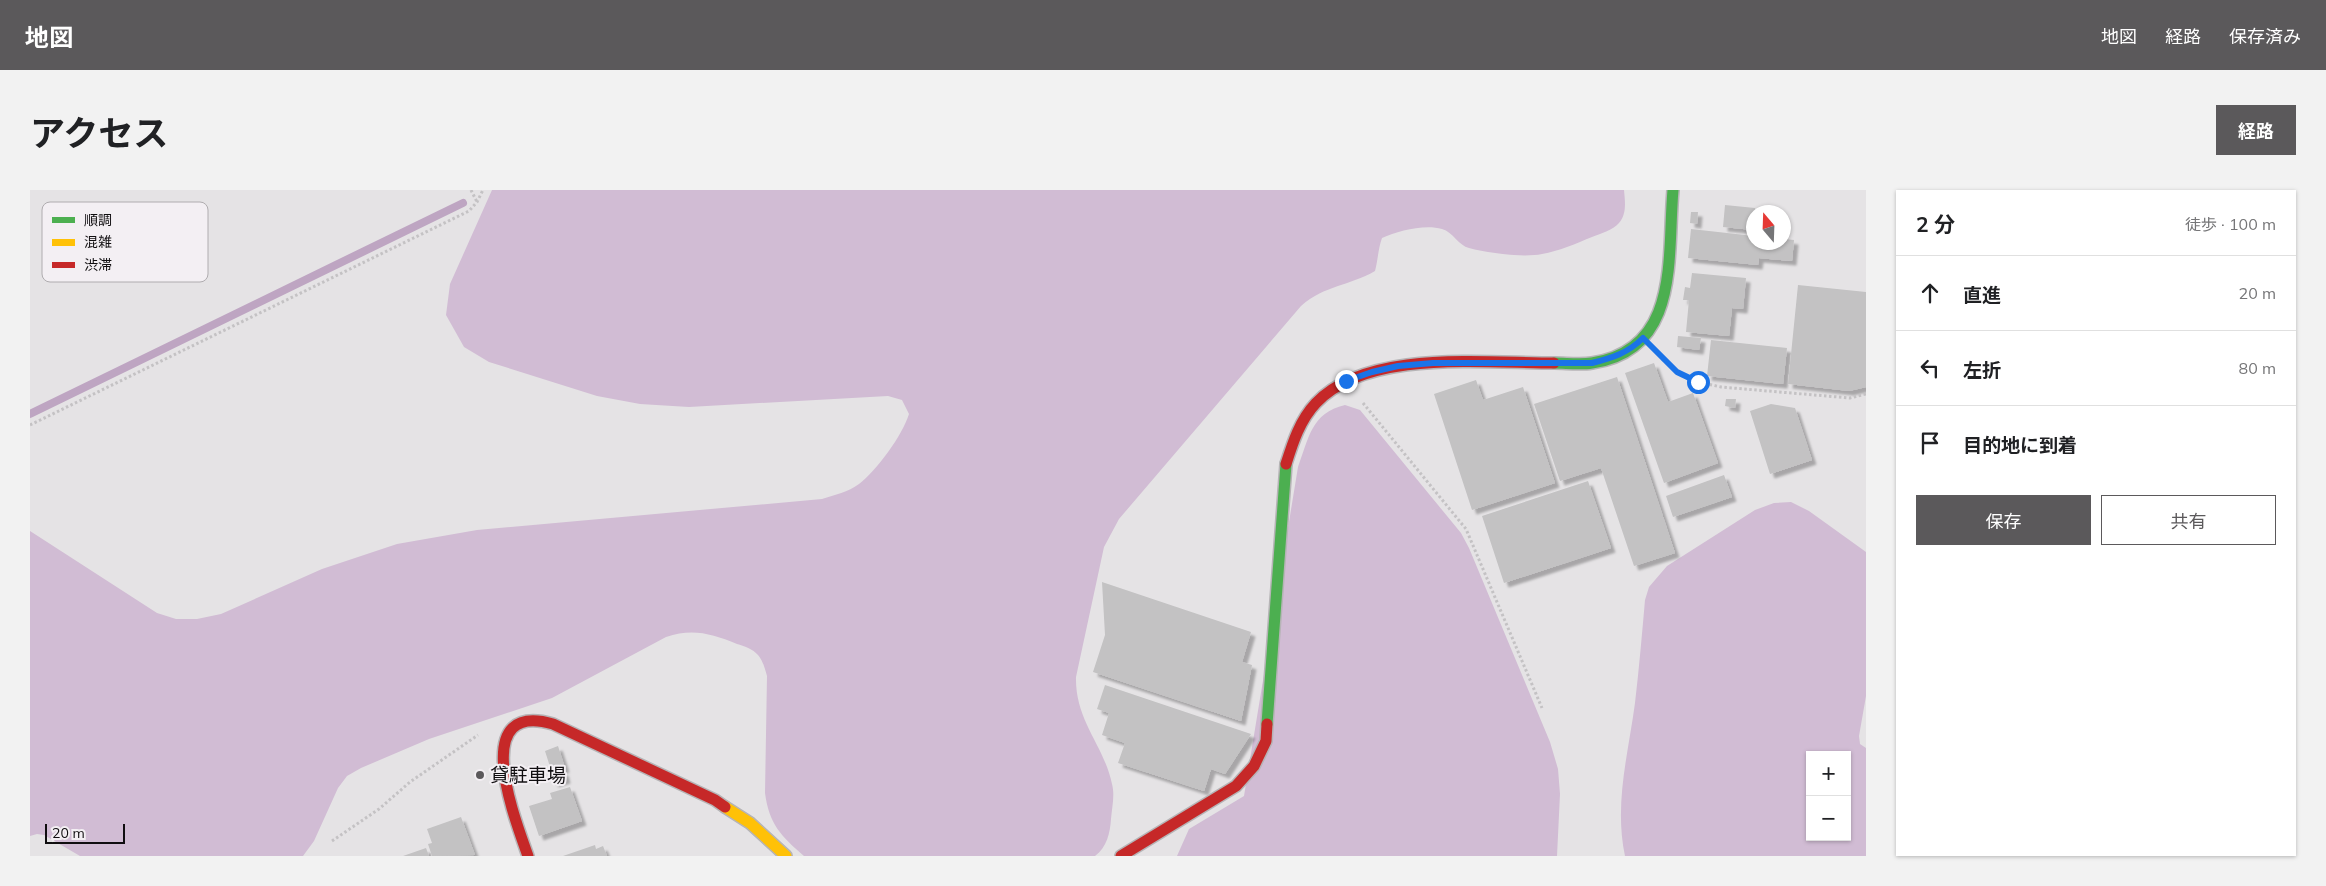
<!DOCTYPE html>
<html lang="ja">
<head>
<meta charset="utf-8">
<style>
  :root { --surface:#fff; --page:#f2f2f2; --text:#202124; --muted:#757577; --line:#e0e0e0; --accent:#5b595b }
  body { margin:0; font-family:Mulish,"Noto Sans JP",sans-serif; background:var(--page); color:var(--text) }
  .controls { position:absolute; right:15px; bottom:15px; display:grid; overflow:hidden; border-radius:0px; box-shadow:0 1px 4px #0004 }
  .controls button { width:45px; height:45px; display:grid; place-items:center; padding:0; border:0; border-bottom:1px solid var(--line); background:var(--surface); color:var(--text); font:25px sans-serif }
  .compass { position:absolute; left:1716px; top:15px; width:45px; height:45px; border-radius:50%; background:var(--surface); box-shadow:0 1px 4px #0004; rotate:341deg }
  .scale { position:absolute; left:15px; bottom:12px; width:80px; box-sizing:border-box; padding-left:5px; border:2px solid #100e10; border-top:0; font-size:14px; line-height:18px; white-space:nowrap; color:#100e10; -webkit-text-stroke:4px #f3eff3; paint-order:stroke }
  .stop { position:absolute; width:15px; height:15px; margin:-11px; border:4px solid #1a73e8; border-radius:50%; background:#fff }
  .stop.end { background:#1a73e8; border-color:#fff; box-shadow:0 1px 5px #0008 }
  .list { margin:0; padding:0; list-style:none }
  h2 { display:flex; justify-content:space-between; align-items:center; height:65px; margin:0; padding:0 20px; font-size:21px }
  h2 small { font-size:16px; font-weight:400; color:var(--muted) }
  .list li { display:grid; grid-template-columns:32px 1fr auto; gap:15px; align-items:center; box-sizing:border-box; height:75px; padding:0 20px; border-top:1px solid var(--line) }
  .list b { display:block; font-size:19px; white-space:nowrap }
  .list em { font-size:16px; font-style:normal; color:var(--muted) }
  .actions { display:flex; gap:10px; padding:15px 20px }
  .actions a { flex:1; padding:11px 0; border:1px solid var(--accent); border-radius:0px; text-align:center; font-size:18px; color:var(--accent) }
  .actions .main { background:var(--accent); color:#fff }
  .icon { flex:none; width:28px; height:28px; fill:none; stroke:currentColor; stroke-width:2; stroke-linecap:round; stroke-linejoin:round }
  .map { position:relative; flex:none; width:1836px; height:666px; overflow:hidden; border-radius:0px }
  header { display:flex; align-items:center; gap:30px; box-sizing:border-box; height:70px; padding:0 25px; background:var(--accent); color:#fff }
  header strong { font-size:24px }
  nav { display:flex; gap:28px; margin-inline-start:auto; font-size:18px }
  .intro { display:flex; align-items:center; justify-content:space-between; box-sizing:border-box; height:120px; padding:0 30px }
  h1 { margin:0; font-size:35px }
  .button { padding:12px 22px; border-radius:0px; background:var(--accent); color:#fff; font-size:18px; font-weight:700 }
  main { display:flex; gap:30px; padding:0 30px }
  aside { flex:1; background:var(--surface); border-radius:0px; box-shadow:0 1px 4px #0004 }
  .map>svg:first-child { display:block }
  .forest { fill:#d1bcd4; fill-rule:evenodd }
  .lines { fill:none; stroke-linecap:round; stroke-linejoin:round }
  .stream { stroke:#bea5c2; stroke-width:8 }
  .building { fill:#c3c2c3; filter:url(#shadow) }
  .fast-casing { stroke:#b6b4b6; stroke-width:14 }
  .slow-casing { stroke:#b6b4b6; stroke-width:14 }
  .jam-casing { stroke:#b6b4b6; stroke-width:14 }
  .path { stroke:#c4c2c4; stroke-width:3; stroke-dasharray:2.5 2.5; stroke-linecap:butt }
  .fast { stroke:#4caf50; stroke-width:11 }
  .slow { stroke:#ffc107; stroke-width:11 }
  .jam { stroke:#c62828; stroke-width:11 }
  .route { stroke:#1a73e8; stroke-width:6 }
  .poi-dot { fill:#5b595b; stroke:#f3eff3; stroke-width:2 }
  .labels { text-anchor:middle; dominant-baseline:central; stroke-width:4; stroke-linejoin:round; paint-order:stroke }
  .poi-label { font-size:19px; fill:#100e10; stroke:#f3eff3; text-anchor:start }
  .key { fill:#f3eff3; stroke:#afacaf; stroke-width:1 }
  .key-label { font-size:14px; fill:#100e10 }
</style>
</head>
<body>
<header>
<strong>地図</strong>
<nav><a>地図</a><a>経路</a><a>保存済み</a></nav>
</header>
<div class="intro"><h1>アクセス</h1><a class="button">経路</a></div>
<main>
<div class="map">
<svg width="1836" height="666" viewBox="0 0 1836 666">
  <defs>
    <filter id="shadow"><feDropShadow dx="4.5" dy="4.5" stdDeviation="1" flood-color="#0004"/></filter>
  </defs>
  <rect width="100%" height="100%" fill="#e5e3e5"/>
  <path class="forest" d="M462 0H1594C1595 11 1597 24 1589 33 1583 40 1570 44 1562 47 1545 54 1529 61 1512 64 1493 68 1458 63 1439 58 1429 56 1423 42 1412 39 1394 34 1368 41 1352 48 1348 59 1348 70 1345 81 1319 96 1295 95 1271 116L1089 329 1074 357 1046 487C1045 531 1074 555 1082 594 1085 605 1082 617 1081 629 1080 643 1077 657 1065 666H774C751 646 739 634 735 603L737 486C735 479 733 471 728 465 723 459 714 456 707 454 682 444 663 438 636 447L522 508 399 549 331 578 317 586 308 598 284 651 273 666H50L14 645 7 644 0 646V341L127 423 146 429H167L191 424 292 379 367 354 447 340 792 309C805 305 818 302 829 294 847 280 872 246 879 224L872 210 858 206 659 217 610 214 567 206 459 172 434 157 416 125 420 94Z
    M1315 215 1330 220 1431 343 1439 358 1520 552 1528 579 1530 604 1527 666H1147L1159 639 1214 606 1268 277C1279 248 1281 223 1315 215Z
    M1761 312 1779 321 1836 362V506L1829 546 1830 554 1836 558V666H1595C1584 614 1598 565 1605 513 1609 479 1612 444 1615 410L1619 397 1637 376 1725 320 1744 313ZM1780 565H1817V647H1780Z"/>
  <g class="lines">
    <path class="stream" d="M0 224 433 13"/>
  </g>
  <path class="building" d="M1695 15 1725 18 1723 40 1693 37Z
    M1661 22H1668L1667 34 1660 33Z
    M1661 39 1724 46V52H1754V49L1764 50 1762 71 1729 68 1728 75 1658 68Z
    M1662 83 1716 88 1713 119 1702 118 1699 146 1656 142 1659 110H1653L1655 97 1660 98Z
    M1768 95 1836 102V197L1819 201 1758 194Z
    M1648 146 1671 148 1669 160 1647 157Z
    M1681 150 1757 158 1753 194 1677 186Z
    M1624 173 1638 212 1663 203 1688 273 1634 293 1595 183Z
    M1587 187 1645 363 1604 376 1571 278 1530 291 1504 214Z
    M1446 190 1453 210 1493 197 1525 293 1442 320 1404 204Z
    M1696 209H1706L1705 218 1695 216Z
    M1741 214 1765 218 1782 270 1740 284 1720 221Z
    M1694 285 1702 307 1643 327 1636 306Z
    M1558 291 1581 358 1474 393 1452 326Z
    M1072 392 1221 442 1212 472 1222 475 1211 531 1063 482 1075 445Z
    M1075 495 1221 544 1195 584 1181 579 1174 601 1088 573 1095 553 1072 545 1079 523 1067 519Z
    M528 556 535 578 522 583 515 561Z
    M534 581 536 589 524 593 522 585Z
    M540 597 552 631 509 646 499 616 522 609 520 603Z
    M431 627 445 665 402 666 398 654 402 653 397 639Z
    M565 655 566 659 573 656 577 666H533Z
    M396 658 399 666H373Z"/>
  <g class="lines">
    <g class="fast-casing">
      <path id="fast" d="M1524 173C1536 173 1550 175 1562 173 1651 160 1637 66 1643 0
        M1237 534 1256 274"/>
    </g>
    <g class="slow-casing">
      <path id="slow" d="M695 617 720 633 756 666"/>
    </g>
    <g class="jam-casing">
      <path id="jam" d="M1256 274C1263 252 1270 230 1286 213 1337 159 1455 173 1524 173
        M498 666C485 629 438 510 523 534L685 610 695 617
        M1091 666 1206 596 1224 576 1236 551 1237 534"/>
    </g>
    <path class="path" d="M441 0 447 12
      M1632 169 1647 182 1668 192 1691 197 1820 208 1836 204
      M1333 213 1436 339 1512 518
      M0 235 439 21 447 12 453 0
      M302 651 349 619 380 592 448 545"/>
    <use href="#fast" class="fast"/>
    <use href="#slow" class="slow"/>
    <use href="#jam" class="jam"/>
  </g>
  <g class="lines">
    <path class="route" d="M1316 191 1342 182 1368 176 1403 173H1562C1582 168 1598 163 1613 148L1647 182 1668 192"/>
  </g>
  <circle class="poi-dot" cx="450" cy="585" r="5"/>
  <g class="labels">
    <g class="poi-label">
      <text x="460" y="585">貸駐車場</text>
    </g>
  </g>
  <rect x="12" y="12" width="166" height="80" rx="8" class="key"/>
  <rect x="22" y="27" width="23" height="6" fill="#4caf50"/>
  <rect x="22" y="49" width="23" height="7" fill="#ffc107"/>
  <rect x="22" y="72" width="23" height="6" fill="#c62828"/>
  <g class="key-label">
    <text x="54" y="35">順調</text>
    <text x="54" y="57">混雑</text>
    <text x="54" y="80">渋滞</text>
  </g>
</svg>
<div class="controls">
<button>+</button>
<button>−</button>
</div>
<svg class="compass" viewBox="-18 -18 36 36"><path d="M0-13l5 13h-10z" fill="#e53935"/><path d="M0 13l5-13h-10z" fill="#757577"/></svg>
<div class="scale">20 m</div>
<div class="stop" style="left:1668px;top:192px"></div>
<div class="stop end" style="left:1316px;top:191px"></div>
</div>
<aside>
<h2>2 分<small>徒歩 · 100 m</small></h2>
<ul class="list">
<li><svg class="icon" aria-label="ahead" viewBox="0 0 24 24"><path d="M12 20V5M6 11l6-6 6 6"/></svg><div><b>直進</b></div><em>20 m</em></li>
<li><svg class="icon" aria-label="left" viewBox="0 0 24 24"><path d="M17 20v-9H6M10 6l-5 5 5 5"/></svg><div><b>左折</b></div><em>80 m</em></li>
<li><svg class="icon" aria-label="arrive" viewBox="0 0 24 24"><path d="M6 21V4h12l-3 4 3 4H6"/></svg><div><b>目的地に到着</b></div></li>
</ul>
<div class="actions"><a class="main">保存</a><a>共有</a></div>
</aside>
</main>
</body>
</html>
